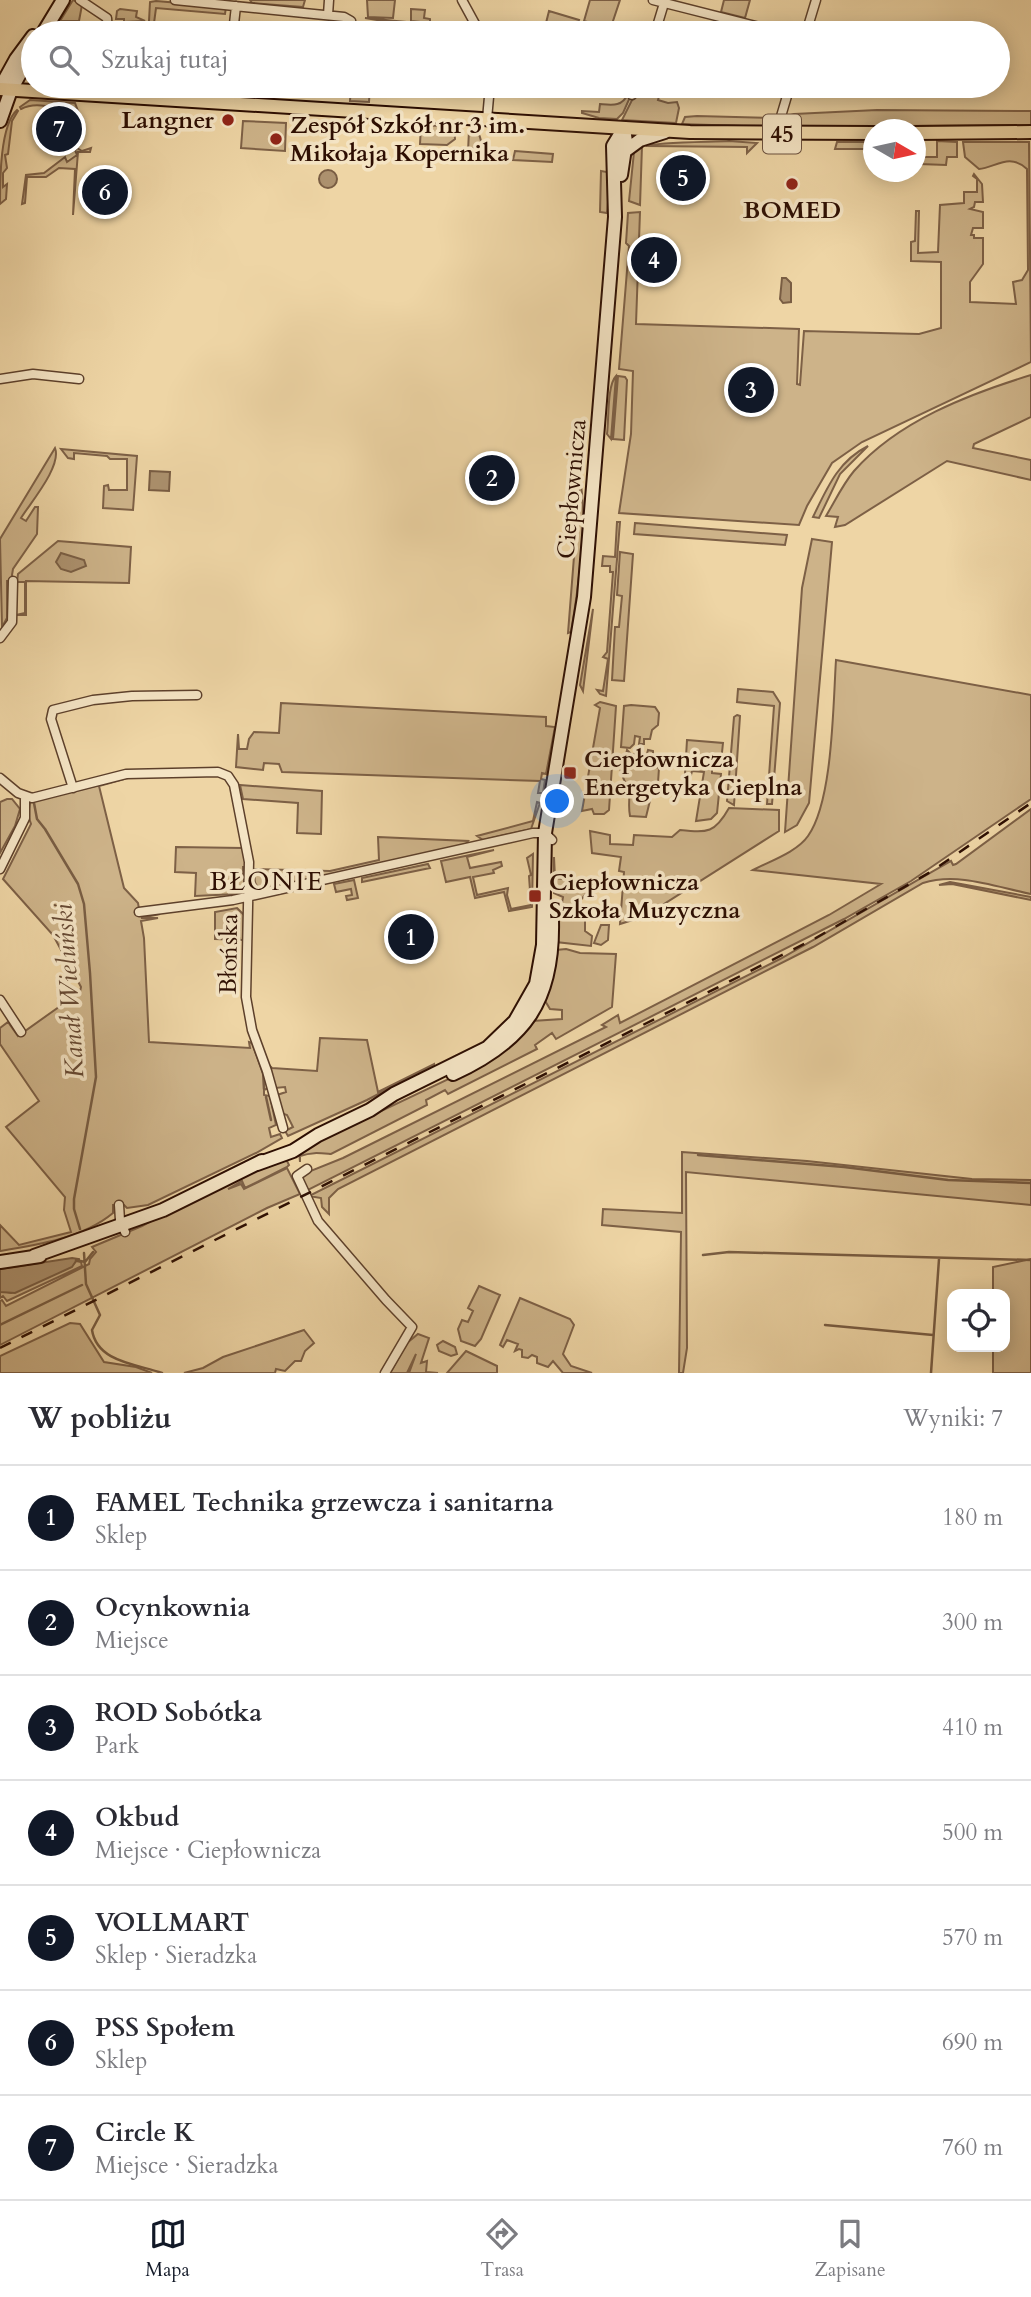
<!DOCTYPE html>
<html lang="pl">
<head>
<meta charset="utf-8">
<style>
  :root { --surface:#fff; --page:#f2f2f3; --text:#2b2b33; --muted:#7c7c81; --line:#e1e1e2; --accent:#111827 }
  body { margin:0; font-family:Cardo,serif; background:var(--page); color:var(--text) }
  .controls { position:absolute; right:21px; bottom:21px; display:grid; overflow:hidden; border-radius:14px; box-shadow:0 4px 18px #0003 }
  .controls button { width:63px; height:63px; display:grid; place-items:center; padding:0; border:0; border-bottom:2px solid var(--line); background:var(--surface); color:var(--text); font:35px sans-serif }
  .compass { position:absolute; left:863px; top:119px; width:63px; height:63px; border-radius:50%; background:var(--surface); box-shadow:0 4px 18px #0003; rotate:99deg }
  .you { position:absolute; left:558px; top:802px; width:24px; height:24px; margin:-18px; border:5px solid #fff; border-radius:50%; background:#1a73e8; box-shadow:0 0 0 10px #1a73e833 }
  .badge { display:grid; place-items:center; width:46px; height:46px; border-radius:50%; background:var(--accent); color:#fff; font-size:23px; font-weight:700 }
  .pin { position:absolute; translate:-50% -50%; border:4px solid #fff; box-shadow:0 2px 7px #0006 }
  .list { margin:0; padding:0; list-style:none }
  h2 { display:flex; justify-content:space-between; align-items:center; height:91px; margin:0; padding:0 28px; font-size:30px }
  h2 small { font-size:23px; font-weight:400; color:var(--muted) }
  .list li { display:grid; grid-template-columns:46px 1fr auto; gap:21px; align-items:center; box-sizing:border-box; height:105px; padding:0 28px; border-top:2px solid var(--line) }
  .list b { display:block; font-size:26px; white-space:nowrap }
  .list p { margin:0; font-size:23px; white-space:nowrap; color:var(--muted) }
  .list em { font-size:23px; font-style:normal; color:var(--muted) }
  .icon { flex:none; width:38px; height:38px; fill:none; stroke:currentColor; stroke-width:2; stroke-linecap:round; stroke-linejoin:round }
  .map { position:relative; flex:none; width:1031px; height:1373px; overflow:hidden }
  .search { position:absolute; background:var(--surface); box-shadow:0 4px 18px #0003; left:21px; right:21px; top:21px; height:77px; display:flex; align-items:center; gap:18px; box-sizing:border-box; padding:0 24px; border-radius:38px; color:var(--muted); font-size:26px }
  .sheet { height:826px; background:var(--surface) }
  nav { display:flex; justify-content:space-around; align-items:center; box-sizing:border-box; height:98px; border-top:2px solid var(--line); background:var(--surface); font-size:19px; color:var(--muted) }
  nav a { display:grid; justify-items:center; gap:4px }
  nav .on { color:var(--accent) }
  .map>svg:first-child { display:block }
  .green { fill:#cdb389; stroke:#7d6046; stroke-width:2 }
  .water { fill:#ac916e; stroke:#795d43; stroke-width:2 }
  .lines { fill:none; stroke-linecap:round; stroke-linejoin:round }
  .stream { stroke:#795d43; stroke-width:2.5 }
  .street-casing { stroke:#5d402b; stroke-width:11 }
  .secondary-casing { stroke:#2d0e02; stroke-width:16 }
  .primary-casing { stroke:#2d0e02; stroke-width:16 }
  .street { stroke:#f4e4c4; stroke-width:8 }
  .secondary { stroke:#f4e4c4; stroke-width:12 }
  .primary { stroke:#eed5a5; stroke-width:12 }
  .rail { stroke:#2d0e02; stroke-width:2.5; stroke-dasharray:12 12; stroke-linecap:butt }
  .poi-dot { fill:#8f2418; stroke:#f4e4c4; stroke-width:2.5 }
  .labels { text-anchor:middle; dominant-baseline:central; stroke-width:7; stroke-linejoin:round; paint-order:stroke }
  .shield { fill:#f4e4c4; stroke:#694e3c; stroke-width:2 }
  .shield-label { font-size:23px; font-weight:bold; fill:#2d0e02 }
  .poi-label { font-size:24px; font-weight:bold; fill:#2d0e02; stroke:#f4e4c4; text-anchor:start }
  .street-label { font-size:24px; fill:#2d0e02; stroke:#f4e4c4 }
  .neighbourhood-label { font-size:26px; letter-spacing:2px; fill:#2d0e02; stroke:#f4e4c4 }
  .water-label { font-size:26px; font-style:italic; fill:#664933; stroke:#f4e4c4 }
</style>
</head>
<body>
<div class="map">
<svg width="1031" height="1373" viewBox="0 0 1031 1373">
  <rect width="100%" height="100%" fill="#eed5a5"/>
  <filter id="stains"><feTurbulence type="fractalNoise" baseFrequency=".00286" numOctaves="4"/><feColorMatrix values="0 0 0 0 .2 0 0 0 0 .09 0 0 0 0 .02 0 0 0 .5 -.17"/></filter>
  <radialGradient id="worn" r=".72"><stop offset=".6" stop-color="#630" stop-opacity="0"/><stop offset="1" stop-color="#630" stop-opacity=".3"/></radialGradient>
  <path class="green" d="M73 0 82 5 79 21H60Z
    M305 0 303 7 252 3 250 0Z
    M367 0H395L393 18 368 17Z
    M590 0H620L611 27 632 33H610V29L584 21Z
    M724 0H750L745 18 721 12Z
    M156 1 226 7 225 14 156 8 154 23 162 26 151 25 149 21 150 2Z
    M120 9 137 11 136 17 145 21 124 22V19H116L117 11Z
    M411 9 425 10 424 18 430 19V23L411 21Z
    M549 11 579 20 574 33 545 27Z
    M365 18 437 25 433 27 434 33H382L383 21Z
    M351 86H370L369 102 350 101Z
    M646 86H662L658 100 668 103 677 102 679 108 676 123 622 120 634 96 643 97Z
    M628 94 631 95 623 113 617 119 599 118 582 113V111L599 112 600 104C612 105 622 107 628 94Z
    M30 100 75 103 78 111 70 116 69 111H67V115C56 107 36 101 21 109L20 107Z
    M17 110 18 111 12 121 8 154 5 155 7 168 3 173V187L7 184 6 199 0 204C0 180 0 125 17 110Z
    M877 110 1031 111V125L784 127 783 125 787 116 794 114Z
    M697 116 769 118 774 122 771 127 682 124 685 117Z
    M243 121 286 123 285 151 241 148Z
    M389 124 397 127 398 125 447 126 454 128 455 139 447 145 420 144 421 126 410 129 388 127Z
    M469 130C481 131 480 137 482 147L476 146 468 152Z
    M729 141 757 143 747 153V147L648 146C654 142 715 142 729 141Z
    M937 141 957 142V157H947L946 165 920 164 922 157H937Z
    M837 142H866L867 149H835Z
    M963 142H1029L1031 362 862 442 832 463 807 506 799 525 619 513 631 434 633 371 619 369 629 246 626 243 628 213 640 212 636 324 799 329 797 384 800 385 804 331 919 334 941 328V262L911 261V242L915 241 916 211H919L918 253 938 252 940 205 964 203V192H977V179L973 176 974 174 982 184 983 202H975L974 207 970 209 983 212V228H973L971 235H974V238H983V264L970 282V302L1016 304 1013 282 1022 280 1028 270 1027 169C1009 152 995 168 979 169L965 157Z
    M642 146 640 205 629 201 634 152Z
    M77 148 82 151 91 148 90 152H78L73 215 75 169 59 168 46 177H27L25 203 22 204 26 175 44 173 65 157 67 162 77 155 75 150Z
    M515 151 553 154 552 162 513 160Z
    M601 171 607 172 609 191 607 213 600 212Z
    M1031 375V417L974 444 973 448 1031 460V480L947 461 845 525 835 527 838 517 826 516C835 501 843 484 854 471 898 421 969 394 1031 375Z
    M616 376 611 439 607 434C609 420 607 385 616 376Z
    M618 376 625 377 627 380 624 440 613 439Z
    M868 446 840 474 819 518 813 517C827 488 838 461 868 446Z
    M55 448C62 466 31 502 21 518L26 521 35 507H38L37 534 13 569 11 581H7V618L2 627 0 539Z
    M61 449 137 456 133 510 103 508 104 486 108 485 109 490H127V459H110L107 456 74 453V459L68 458Z
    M580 480C588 518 578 591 571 632L568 633Z
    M617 522H620L606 696 600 694 597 690 603 691 608 659 603 657 607 652 613 572H610V566H602L603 556 615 557Z
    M635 523 787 535 785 545 634 534Z
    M812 539 832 542 809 803 797 825 785 832 802 588Z
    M58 541 131 547 129 583 26 581V615H16L25 613V582H17L18 574Z
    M620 552 633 554 624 681 612 680 615 627H619L622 596 617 595Z
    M593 609 583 691 580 685Z
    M836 660 1031 695V799L911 881 844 919 306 1191 300 1177 303 1174 343 1158 606 1027 602 1025 618 1015 620 1023 829 915 881 884 753 870C770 861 797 852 808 836 833 801 833 705 836 660Z
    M738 689 773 692 780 703 772 804H767L774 706 737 702Z
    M600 702 616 706 609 810 604 814H594L592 809 582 811 600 708 595 705Z
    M281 703 546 717V726L555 727 546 774 542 773 541 779 545 780 543 793H538L540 781 282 772 279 764 264 763 263 770 236 767 238 734 239 749H247L249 739 254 732 279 733Z
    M631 705 655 707 659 713 658 725 652 730 650 739H644V744H639L640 737 635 736 634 744 630 748 621 747 624 706Z
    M737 715 740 716 734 805 727 801 734 717Z
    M687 740 723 743 721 762H712V773L721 774 717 813 711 819 696 821 704 772 692 771 691 775 685 774Z
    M627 750 631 754 641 755V761L645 762 648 750 653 751V766L659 768 658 783 654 784 646 817 630 816C628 806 630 800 629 793 626 779 619 777 620 760H625Z
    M128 778 99 786 124 888 138 903 139 909 160 914 141 918H158L141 921 144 938 149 1042 250 1048 249 1042 252 1043 268 1088 264 1090V1095L270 1096 276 1125 269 1128 271 1137 280 1134 282 1138 256 1153 148 1205 127 1208 124 1205H113V1213C83 1238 38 1245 0 1251V1225L19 1245 71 1232 64 1210 65 1197 6 1127 39 1101 0 1044V1028L8 1022 18 1036 80 992 81 987 53 935 3 879 31 824 28 815 30 802Z
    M240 785 322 791 321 834 297 833 298 803 243 799Z
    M7 799H12L20 809 15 826 0 853V802Z
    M537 802 540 803 531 829 483 840 477 836 533 821Z
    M729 808 779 810V831L645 916 620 924 624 872 619 871 621 857 592 853 590 831 610 835V844L633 845 634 835 672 837 680 830C708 833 715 833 729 808Z
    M1031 809V894C996 887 958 872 923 883L813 947 338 1189 329 1198V1214L322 1207 321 1198 309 1196 780 959 951 861 953 865 956 864Z
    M378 837 468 841 465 845 266 890C253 888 254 880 255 869L330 871 379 860Z
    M176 847 243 848 246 867H243V878L246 879V885L237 894 195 896 196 873 175 872Z
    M494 850 467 857 470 868 501 862 502 866 493 870 494 873 473 877 477 895 508 888 507 895 511 909 531 905 529 876 531 875 527 858 533 854 532 907 509 911 504 892 475 898 470 877 446 882 441 861Z
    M554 857 555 878 593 882 592 887 578 903 585 912V931L592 936 591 946 556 942 554 905 562 903 563 897 554 893Z
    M428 864 430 868 362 882V878Z
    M354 880 358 898 347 900 346 896 352 895 351 889 336 892 334 884Z
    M950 882 1031 897V900L952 884 939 885Z
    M237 908 244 915 243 940 215 939V912Z
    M601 925H609L608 940 601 945 594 943Z
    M566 949 580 953 616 954 612 1007 556 1039 552 1033 535 1045 537 1049 448 1094 445 1090 426 1100 427 1105 331 1154C319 1153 312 1152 300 1156V1162L299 1150 474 1067 532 1021 562 1019V1010L550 1009 544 999 556 950Z
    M320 1038 367 1040 378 1092 434 1064V1065L367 1100 288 1136 285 1131 293 1127 287 1115 281 1113 277 1095 286 1092 285 1087 275 1088 268 1064 272 1068 317 1071Z
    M682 1152 807 1161 972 1179 1031 1180V1205L686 1172 687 1348 683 1373H679L681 1232 602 1225 603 1209 682 1213Z
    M285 1157 289 1165 287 1167 245 1188 242 1181 228 1189 241 1184 244 1189 287 1168 300 1194 267 1208 0 1345V1301L2 1300 6 1306 89 1264 90 1259 96 1252 92 1247 142 1226 166 1213Z
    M1031 1259V1373H993V1347H1005V1294H993V1267Z
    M76 1261 81 1262 82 1266 7 1301 3 1296 0 1298V1292L3 1291 11 1293 71 1267Z
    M479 1286 500 1295 481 1339 475 1346 461 1341 458 1329 462 1320 468 1322 473 1311 468 1308Z
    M520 1298 570 1319 574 1325 563 1354 571 1366 592 1373H563L553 1361 548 1367 537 1363V1357L532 1355 528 1358 522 1357V1350L519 1349 515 1351 518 1344 507 1340 503 1347 500 1345Z
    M70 1323 80 1324 104 1362 136 1367 152 1373H0V1356Z
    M304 1330 314 1343 305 1351 301 1361H295L285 1371 276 1369 275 1373H184L203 1368 223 1357Z
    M418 1334 429 1338 421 1363 427 1361 426 1372 438 1373H409L416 1354 407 1373H390L407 1343Z
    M443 1341 455 1347 457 1354 451 1356 439 1351 437 1345Z
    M466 1351 497 1366V1373H447Z"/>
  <path class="water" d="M319 179a9 9 0 1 1 18 0a9 9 0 1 1-18 0Z
    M782 278H786L791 283V302L783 303 780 299Z
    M150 471 170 472 169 491 149 490Z
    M61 553 84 560 86 566 71 572 61 569 56 562Z
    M72 1258 79 1259V1261H76L72 1267 15 1293 0 1292V1269Z"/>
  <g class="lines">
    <path class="stream" d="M34 803 37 819 45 829 78 884 84 904 90 973 96 1077 74 1199V1209L80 1229
      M263 1071 264 1089
      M266 1097 271 1120
      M698 1155 844 1167 948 1180 1031 1183
      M84 1253 86 1284 100 1315 92 1330C97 1362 136 1364 162 1373
      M703 1255 729 1252 1031 1260
      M76 1260 85 1262 93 1252
      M0 1325 82 1285
      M825 1325 933 1335
      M931 1373 939 1259"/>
    <g class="street-casing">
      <path id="street" d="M80 0 107 18 108 33
        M175 0 344 17 351 21
        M462 0 480 33
        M653 0 783 33
        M328 15 329 0
        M233 33 236 6
        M655 33 665 0
        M806 33 816 0
        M632 95 635 86
        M226 103 228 86
        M487 119 490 86
        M778 134 779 123 790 86
        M0 379 33 374 79 379
        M0 638 12 622 13 581
        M0 778 18 793 32 798 126 774 218 772 228 776 234 785 249 862 246 997 252 1030 267 1071 283 1128
        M73 788 51 719 53 710 93 700 132 696 197 695
        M0 869 25 818V797
        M139 912 233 900 533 833H545L552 840
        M0 1000 21 1032
        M307 1169 297 1176 318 1221 386 1300 412 1327 385 1373
        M119 1205 120 1220 125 1232"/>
    </g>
    <g class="secondary-casing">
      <path id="secondary" d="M43 33 63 0
        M0 88 16 59 33 36
        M0 121 11 90 33 50
        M625 151 640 140 665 132
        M621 175 626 142 624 128
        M453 1074C525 1041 554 1001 552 920
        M257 1164 293 1151 318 1135 370 1110 394 1094 487 1048 515 1021 536 984 543 945 545 833 584 597 615 217 613 146 624 128
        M34 1256 163 1210 262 1161
        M0 1262 40 1256"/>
    </g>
    <g class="primary-casing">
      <path id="primary" d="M0 89 690 132 874 133
        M916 133 1031 132"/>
    </g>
    <use href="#street" class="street"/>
    <use href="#secondary" class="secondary"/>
    <use href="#primary" class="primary"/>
    <path class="rail" d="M0 1348 814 939 932 871 1031 803"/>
  </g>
  <g class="poi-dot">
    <circle cx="228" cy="120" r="7"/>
    <circle cx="276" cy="139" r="7"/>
    <circle cx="792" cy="184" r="7"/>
    <rect x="563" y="766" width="14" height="14" rx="3.5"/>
    <rect x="528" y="889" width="14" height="14" rx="3.5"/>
  </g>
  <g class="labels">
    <rect class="shield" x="763" y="114.5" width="38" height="39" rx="5"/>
    <g class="shield-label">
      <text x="782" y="134">45</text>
    </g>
    <g class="poi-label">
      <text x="214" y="120" text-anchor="end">Langner</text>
      <text x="290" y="125">Zespół Szkół nr 3 im.<tspan x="290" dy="28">Mikołaja Kopernika</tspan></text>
      <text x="792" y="210" text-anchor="middle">BOMED</text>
      <text x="584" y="759">Ciepłownicza<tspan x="584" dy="28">Energetyka Cieplna</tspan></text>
      <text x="549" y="882">Ciepłownicza<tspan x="549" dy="28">Szkoła Muzyczna</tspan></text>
    </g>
    <g class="street-label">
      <text transform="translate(572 489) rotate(-85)">Ciepłownicza</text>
      <text transform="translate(229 954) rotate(-89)">Błońska</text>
    </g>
    <g class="neighbourhood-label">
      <text x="267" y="881">BŁONIE</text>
    </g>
    <g class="water-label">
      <text transform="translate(69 991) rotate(-94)">Kanał Wieluński</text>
    </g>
  </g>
  <rect width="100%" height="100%" filter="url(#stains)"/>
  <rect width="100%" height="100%" fill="url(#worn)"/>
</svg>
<div class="controls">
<button><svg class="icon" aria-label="locate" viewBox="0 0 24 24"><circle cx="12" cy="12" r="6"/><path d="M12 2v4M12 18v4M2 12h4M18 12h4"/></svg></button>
</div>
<svg class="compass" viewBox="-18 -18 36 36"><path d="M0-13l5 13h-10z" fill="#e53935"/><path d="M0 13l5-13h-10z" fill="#7c7c81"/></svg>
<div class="you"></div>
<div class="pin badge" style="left:411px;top:937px">1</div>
<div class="pin badge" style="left:492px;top:478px">2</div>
<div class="pin badge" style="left:751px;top:390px">3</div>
<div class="pin badge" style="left:654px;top:260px">4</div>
<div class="pin badge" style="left:683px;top:178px">5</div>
<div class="pin badge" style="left:105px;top:192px">6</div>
<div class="pin badge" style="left:59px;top:129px">7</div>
<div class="search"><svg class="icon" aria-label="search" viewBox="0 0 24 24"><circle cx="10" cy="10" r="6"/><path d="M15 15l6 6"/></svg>Szukaj tutaj</div>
</div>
<section class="sheet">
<h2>W pobliżu<small>Wyniki: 7</small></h2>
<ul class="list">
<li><span class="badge">1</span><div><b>FAMEL Technika grzewcza i sanitarna</b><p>Sklep</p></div><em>180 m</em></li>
<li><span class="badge">2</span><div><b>Ocynkownia</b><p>Miejsce</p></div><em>300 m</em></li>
<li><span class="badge">3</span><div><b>ROD Sobótka</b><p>Park</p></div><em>410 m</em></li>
<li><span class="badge">4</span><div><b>Okbud</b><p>Miejsce · Ciepłownicza</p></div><em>500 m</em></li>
<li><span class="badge">5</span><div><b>VOLLMART</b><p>Sklep · Sieradzka</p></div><em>570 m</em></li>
<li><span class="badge">6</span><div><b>PSS Społem</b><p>Sklep</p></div><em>690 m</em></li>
<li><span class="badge">7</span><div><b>Circle K</b><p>Miejsce · Sieradzka</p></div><em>760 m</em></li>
</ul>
</section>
<nav>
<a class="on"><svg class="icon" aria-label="map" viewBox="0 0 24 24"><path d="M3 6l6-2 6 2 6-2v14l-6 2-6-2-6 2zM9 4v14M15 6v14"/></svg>Mapa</a>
<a><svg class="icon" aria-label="directions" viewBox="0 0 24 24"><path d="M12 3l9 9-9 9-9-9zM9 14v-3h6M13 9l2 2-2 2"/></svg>Trasa</a>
<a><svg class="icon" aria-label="saved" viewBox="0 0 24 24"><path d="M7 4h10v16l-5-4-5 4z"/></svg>Zapisane</a>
</nav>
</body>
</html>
